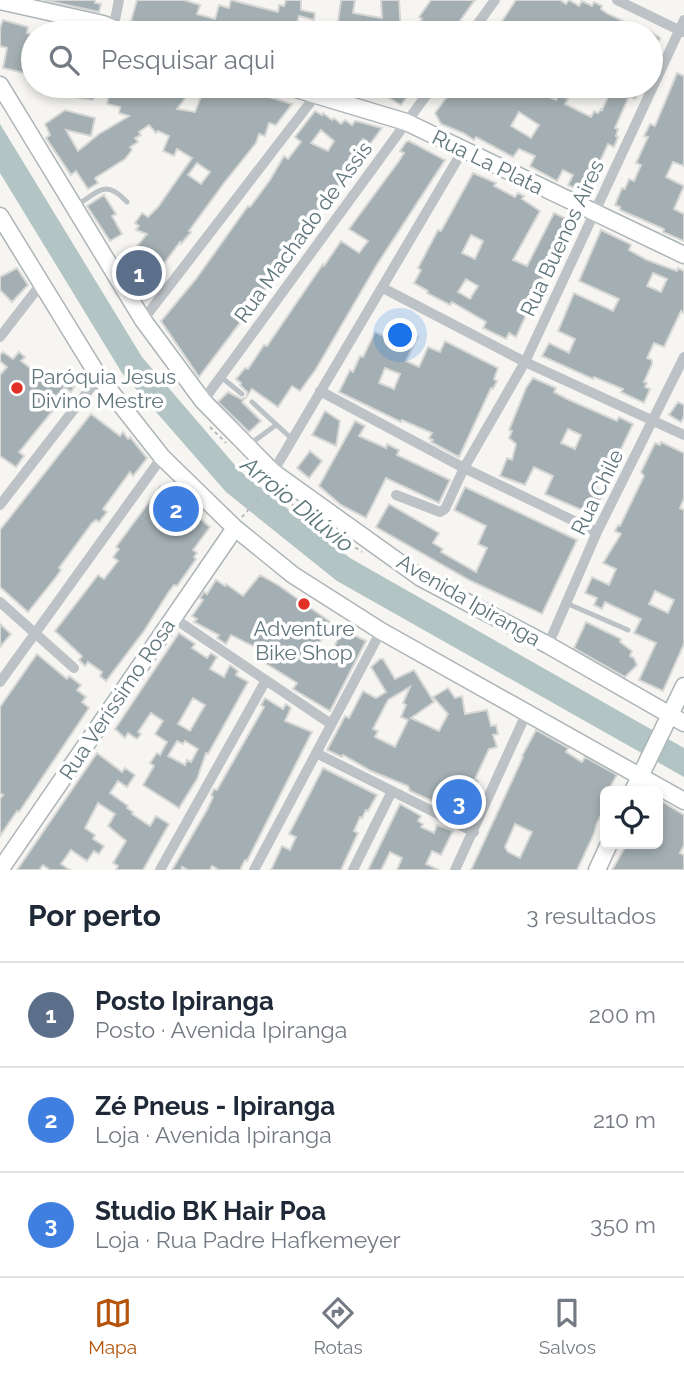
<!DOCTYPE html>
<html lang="pt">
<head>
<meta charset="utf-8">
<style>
  :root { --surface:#fff; --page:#f2f2f3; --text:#1f2937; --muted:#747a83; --line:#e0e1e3; --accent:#b45309 }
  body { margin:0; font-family:Raleway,sans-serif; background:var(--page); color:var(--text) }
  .controls { position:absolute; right:21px; bottom:21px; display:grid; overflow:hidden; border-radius:10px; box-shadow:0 4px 10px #0003 }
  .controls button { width:63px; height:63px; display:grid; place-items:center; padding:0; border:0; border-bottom:2px solid var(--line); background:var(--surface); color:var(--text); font:35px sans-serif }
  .you { position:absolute; left:401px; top:336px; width:24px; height:24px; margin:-18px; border:5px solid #fff; border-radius:50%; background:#1a73e8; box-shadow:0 0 0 10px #1a73e833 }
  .badge { display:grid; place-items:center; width:46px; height:46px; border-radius:50%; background:var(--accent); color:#fff; font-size:23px; font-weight:700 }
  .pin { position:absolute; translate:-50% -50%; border:4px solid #fff; box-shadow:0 2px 7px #0006 }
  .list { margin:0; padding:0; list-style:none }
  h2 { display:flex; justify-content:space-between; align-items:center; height:91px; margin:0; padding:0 28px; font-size:30px }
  h2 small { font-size:23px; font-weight:400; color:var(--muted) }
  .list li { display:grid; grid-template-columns:46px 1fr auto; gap:21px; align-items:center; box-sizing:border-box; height:105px; padding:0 28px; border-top:2px solid var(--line) }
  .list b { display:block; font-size:26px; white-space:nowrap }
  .list p { margin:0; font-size:23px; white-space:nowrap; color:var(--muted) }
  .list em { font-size:23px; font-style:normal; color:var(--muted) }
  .icon { flex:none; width:38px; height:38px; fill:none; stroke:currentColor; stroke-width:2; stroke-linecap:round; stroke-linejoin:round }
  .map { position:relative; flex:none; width:684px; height:870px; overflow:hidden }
  .search { position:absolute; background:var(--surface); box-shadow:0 4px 10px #0003; left:21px; right:21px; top:21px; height:77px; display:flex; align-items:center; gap:18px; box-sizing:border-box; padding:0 24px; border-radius:38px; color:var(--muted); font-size:26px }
  .sheet { height:406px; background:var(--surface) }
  nav { display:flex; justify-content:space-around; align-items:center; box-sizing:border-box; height:98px; border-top:2px solid var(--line); background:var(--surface); font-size:19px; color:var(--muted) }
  nav a { display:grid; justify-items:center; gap:4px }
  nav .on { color:var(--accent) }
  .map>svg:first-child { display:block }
  .water { fill:#b3c4c5 }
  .building { fill:#a3afb2; stroke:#d7d7d5; stroke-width:2; fill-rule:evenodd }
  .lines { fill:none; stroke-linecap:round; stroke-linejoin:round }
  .secondary-casing { stroke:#acb5b8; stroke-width:19 }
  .path { stroke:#b7bbbd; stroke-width:2; stroke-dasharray:3.5 3.5; stroke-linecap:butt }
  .lane { stroke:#bcc2c5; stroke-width:5 }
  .street { stroke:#bcc2c5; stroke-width:10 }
  .secondary { stroke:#fff; stroke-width:16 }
  .poi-dot { fill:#e13127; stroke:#fff; stroke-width:2.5 }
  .labels { text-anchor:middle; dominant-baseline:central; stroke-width:7; stroke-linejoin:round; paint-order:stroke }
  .street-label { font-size:21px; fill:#61767d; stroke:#fff }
  .poi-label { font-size:21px; fill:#61767d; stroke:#fff; text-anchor:start }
  .water-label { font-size:23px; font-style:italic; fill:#5b7678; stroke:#fff }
</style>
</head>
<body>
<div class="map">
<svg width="684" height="870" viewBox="0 0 684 870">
  <rect width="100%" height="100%" fill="#f6f5f2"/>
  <path class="water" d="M0 124 142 357 240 471 350 558 684 748V777L337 581 226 492 122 373 0 173Z"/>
  <path class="building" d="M44 0H95V3L101 4 99 12Z
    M137 0H184L200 5 197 14 215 19 219 5 229 8 231 0 278 12 279 5 284 6 286 0H301V10L315 13 314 20 299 16 294 33H195L169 24 166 33 131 21Z
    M341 0H355L353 13 382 18 381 0H399L401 33H316L319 23 337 28Z
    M431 0H475L451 33H439L434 30 432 33H411L422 19 419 17Z
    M516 0H560L566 4 569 0 579 6 582 1 592 6 594 2 602 6 601 9 608 14 649 33H626L603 23 602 25 599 24 596 31 588 27 584 33H548L531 22 525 31 521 29 518 33H494Z
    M3 20 28 27 27 33 33 35 32 75 3 68 7 48 0 46V28Z
    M651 32 660 38 651 57Z
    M677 73 684 76V166L673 162 666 177 684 186 674 209 684 214V241L663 232 664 229 620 210V207L615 205 622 188 625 189 629 179 634 181 641 165 636 163 648 137 644 136 650 124 655 126Z
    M56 86H97L93 100 54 94Z
    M111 86H194L177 109 195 112 205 86H233L292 104 276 125 269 123 265 136 259 134 256 143 224 183 189 231 191 232 181 244 180 242 149 284 143 288 127 263 146 252 137 246 147 234 136 230 139 226 135 223 142 213 148 217 158 207 192 158 177 149 174 156 163 151 169 136 158 131 156 133 149 125 139 132 141 135 135 138 138 142 130 147 132 150 125 159 95 178 98 183 88 189 76 171 71 175 46 138 50 135 45 124 65 110 95 118 91 136 66 130 78 151 99 134 129 116 119 113 120 107 107 104ZM197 163 210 172 201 184 188 175Z
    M379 86H415L401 105 377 91Z
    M455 86H525L556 100 558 94 568 99 565 104 591 117 594 111 598 113 601 109 602 110 608 97 583 86H635L633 90 638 92 635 99 629 96 615 128 618 129 616 136 618 137 614 147 608 144 585 193 568 185 573 175 563 170 557 181 530 166 535 156 519 149 513 157 476 137 474 140 463 133 441 124 435 113ZM519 112 539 125 531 138 511 126Z
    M315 111 322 115 323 113 332 120 334 118 341 124 345 120 352 125 355 121 360 122 382 128 370 144 363 139 355 150 362 155 331 196 333 198 314 219 279 271 199 377 161 321 196 279 248 206 250 207 270 180 284 156 288 159 301 142 295 137ZM321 130 334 141 328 151 311 143Z
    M409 141 445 160 376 266 316 369 300 391 292 386 278 407 252 389 247 396V392L240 385 241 383 236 379 245 368 248 369 264 345 267 346 323 264 324 266 341 241 359 253 368 241 349 229 399 161 404 153 400 151 406 142Z
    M473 173 496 183 494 186 515 197 518 193 524 196 522 199 540 211 513 260 527 266 554 213 578 224 562 256 556 253 551 260 516 337 509 333 506 339 483 328 486 322 452 302 450 305 427 293 428 291 414 283 421 270 418 268 438 230 441 231ZM471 235 483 241 475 259 462 253ZM466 279 478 286 470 299 458 292Z
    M104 195 116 214 112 216 122 234 110 241 87 206Z
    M601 230 628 243 631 245 629 250 647 260 677 271 678 268 684 271V313L681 311 664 347 654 343 647 358 652 360V364L644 382 647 383 645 387 650 389 644 403 621 392 623 389 594 377 593 379 542 356 549 343 569 353 575 339 558 331 574 293 613 311 619 299 579 281ZM653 273 667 279 661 292 647 286Z
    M17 268 28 285 12 302 0 290V277Z
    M396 326 418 337 406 361 419 367 428 347 440 352 445 341 498 368 494 379 497 381 493 389 491 388 459 457 431 442 433 440 429 438 432 433 402 420 401 422 339 392 350 370 353 372 360 356 363 357 375 332 390 339ZM385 368 400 374 394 389 379 383Z
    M3 352 13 359 19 352 25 357 21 361 37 373 39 372 45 377 50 371 58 378 61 374 69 377 75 385 71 392 64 387 54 399 59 403 19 452 24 456 16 467 0 456V375L7 367 0 361V355Z
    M533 378 556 388 554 392 567 399 617 421 619 417 633 424 611 470 615 472 608 487 593 480 602 497 596 504 597 507 590 511H584L545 494 553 476 534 467 525 485 500 476 507 458 512 460 516 444 509 438 512 431 509 430 526 388ZM568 429 581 435 575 449 561 443Z
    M228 392 241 399 245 398 242 402 261 421 249 432 218 402Z
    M678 402 684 405V416L681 422 669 415Z
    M325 411 340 421 336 446 312 435Z
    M91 414 120 436 123 432 128 439 130 437 147 458 133 476 130 472 103 509 107 512 99 522 96 520 92 523 59 568 61 570 56 577 28 612 0 587V530Z
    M355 421 365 426 359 436 386 448 387 444 399 450 397 455 450 480 439 503 386 478 366 518 341 505 319 486Z
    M661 442 684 453V498L680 508 684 510V644L663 691 639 680 656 643 634 633 641 619 605 602 602 609 594 605 597 598 585 593 592 577 609 585 616 569 603 563 621 534 615 531 618 525 620 526 644 476 641 472 655 443 660 445ZM655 591 674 600 668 613 649 604Z
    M310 451 322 461 309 478 297 468Z
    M160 487 210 527 193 550 197 553 194 557 196 559 177 586 174 585 168 593 144 631 106 681 100 676 102 672 88 662 85 666 79 660 82 656 55 631 98 575 104 579 118 561 113 557 119 549 116 547Z
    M465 487 577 540 542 614 471 581 376 527 389 504 439 533 433 543 443 549 441 552 476 572 487 548 478 544 486 526 454 510Z
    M260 575 278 585 336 626 366 641 330 711 293 689 297 683 265 663 267 660 256 654 259 649 231 635 226 644 217 638 219 635 194 622 197 619 192 616 203 600 200 598 204 592 207 594 216 580 225 586 226 584 243 596ZM326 631 339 637 327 661 315 652Z
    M586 622 621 639 620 642 632 651 630 656 634 658 637 665 625 677 574 648Z
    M0 624 11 634 0 647Z
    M179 633 195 644 192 648 207 658 211 653 217 657 210 669 224 677 230 665 238 671 236 675 248 682 208 754 206 753 197 779 179 808 143 785 154 766 150 763 157 753 160 755 167 742 155 734 163 721 151 713 138 732 141 734 137 739 128 733 125 738 115 729ZM193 698 205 705 190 731 178 724ZM177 741 183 744 185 741 198 749 191 762 187 760 185 765 168 756Z
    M37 654 67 679 69 676 81 685 77 690 86 697 82 702 89 708 19 812 17 811 0 836V799L3 795 0 793V707Z
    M380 659H383L395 679 414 670 434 702 411 718 439 731 448 714 433 697 448 688 455 698 462 696 465 714 487 710 491 726 496 725 498 734 493 735 497 747 489 749 475 779 478 781 476 786H478L474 794 461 788 452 810 410 791 408 786 371 771 343 755 342 757 327 750 345 716 349 718 363 691 376 698 386 692 371 667ZM410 687 403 703 406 705 401 717 408 720 395 747 375 737 378 731 373 729 388 700Z
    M265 698 283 709 286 704 291 708 285 721 312 732 247 861 245 860 240 870H219L212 866 210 870H188L182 867 181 870H172L207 810 213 797 211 795 214 789 217 790 264 707 261 705Z
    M536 730 568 748 566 752 582 762 585 757 617 775 608 791H605V810L604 809 597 823 594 834 577 870H471L523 757 522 756ZM515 824 532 832 520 858 508 852 505 847Z
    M97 753 122 772 125 768 135 775 127 787 118 781 110 793 128 806 127 808 133 812 132 814 150 826 156 816 169 824 143 870H116L118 866 113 863 126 841 108 826 115 814 98 803 85 828 95 835 93 839 104 846 99 854 94 851 87 861 71 850 61 864 70 870H50L43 865 39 870H17Z
    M323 768 377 795 368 811 366 810 362 818 360 817 354 831 358 833 341 870H271L282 846 290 850 296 837 289 834Z
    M658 799 684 815V845L680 853 684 855V870H612L627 844H658Z
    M400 804 421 816 418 821 423 824 421 827 434 833 437 825 453 831 441 855 432 851 426 864 439 870H397L402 858 390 852 381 870H368Z"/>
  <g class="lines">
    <g class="secondary-casing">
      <path id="secondary" d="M0 1 103 24 123 33
        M0 85 143 320 203 401 273 472 421 578 548 645 684 723
        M286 86 406 122 684 255
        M0 216 99 377 162 457 235 528 293 575 381 631 684 801
        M633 791 684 686
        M0 870 235 528
        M597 870 609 844"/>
    </g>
    <path class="path" d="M210 427 226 443
      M282 494 293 505 362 552
      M242 517 270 485"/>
    <path class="lane" d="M77 205C100 191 105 179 127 202
      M221 377 242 394
      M252 402 292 439
      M250 444 276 425
      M566 603 628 630"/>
    <path class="street" d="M617 0 683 32
      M113 30 119 0
      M471 33 495 0
      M383 288 525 362 684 435
      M143 320 316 95
      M0 337 41 284
      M320 391 464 468 597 532
      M203 401 433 86
      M273 472 463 150
      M396 495 440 512 445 509 464 468 525 362 684 20
      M0 505 99 377
      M0 602 74 668
      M172 617 331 724
      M548 645 597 532 684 357
      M0 682 162 457
      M316 753 474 832
      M160 870 266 680
      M254 870 381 631
      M353 870 392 791
      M455 870 527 712"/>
    <use href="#secondary" class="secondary"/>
  </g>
  <g class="poi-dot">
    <circle cx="17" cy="388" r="7"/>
    <circle cx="304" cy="604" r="7"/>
  </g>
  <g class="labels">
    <g class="street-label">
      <text transform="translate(488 162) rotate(26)">Rua La Plata</text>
      <text transform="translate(303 232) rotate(-54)">Rua Machado de Assis</text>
      <text transform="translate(562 238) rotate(-65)">Rua Buenos Aires</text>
      <text transform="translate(597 492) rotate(-64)">Rua Chile</text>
      <text transform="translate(469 600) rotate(30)">Avenida Ipiranga</text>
      <text transform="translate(117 699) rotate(-56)">Rua Veríssimo Rosa</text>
    </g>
    <g class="poi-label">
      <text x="31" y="376">Paróquia Jesus<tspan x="31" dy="24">Divino Mestre</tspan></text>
      <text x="304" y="628" text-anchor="middle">Adventure<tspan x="304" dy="24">Bike Shop</tspan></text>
    </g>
    <g class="water-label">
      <text transform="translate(298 504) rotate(39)">Arroio Dilúvio</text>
    </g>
  </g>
</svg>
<div class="controls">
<button><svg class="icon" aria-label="locate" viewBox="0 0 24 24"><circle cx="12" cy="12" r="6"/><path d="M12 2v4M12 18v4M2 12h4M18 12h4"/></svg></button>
</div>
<div class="you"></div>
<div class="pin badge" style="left:139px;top:273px;background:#5c6f8a">1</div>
<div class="pin badge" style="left:176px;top:509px;background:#3f7fe0">2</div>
<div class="pin badge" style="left:459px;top:802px;background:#3f7fe0">3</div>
<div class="search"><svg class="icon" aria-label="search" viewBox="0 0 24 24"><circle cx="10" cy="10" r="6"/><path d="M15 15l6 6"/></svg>Pesquisar aqui</div>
</div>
<section class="sheet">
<h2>Por perto<small>3 resultados</small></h2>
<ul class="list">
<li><span class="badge" style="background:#5c6f8a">1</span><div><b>Posto Ipiranga</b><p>Posto · Avenida Ipiranga</p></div><em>200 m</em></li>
<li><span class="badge" style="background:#3f7fe0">2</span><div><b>Zé Pneus - Ipiranga</b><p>Loja · Avenida Ipiranga</p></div><em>210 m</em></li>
<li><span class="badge" style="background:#3f7fe0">3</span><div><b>Studio BK Hair Poa</b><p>Loja · Rua Padre Hafkemeyer</p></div><em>350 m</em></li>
</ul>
</section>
<nav>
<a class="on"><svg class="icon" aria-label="map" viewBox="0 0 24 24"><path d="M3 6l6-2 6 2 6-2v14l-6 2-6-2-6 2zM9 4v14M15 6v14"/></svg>Mapa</a>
<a><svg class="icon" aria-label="directions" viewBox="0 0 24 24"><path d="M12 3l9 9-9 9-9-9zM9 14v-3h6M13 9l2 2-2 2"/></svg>Rotas</a>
<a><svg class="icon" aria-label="saved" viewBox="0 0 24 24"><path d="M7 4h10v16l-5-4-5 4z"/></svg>Salvos</a>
</nav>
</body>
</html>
